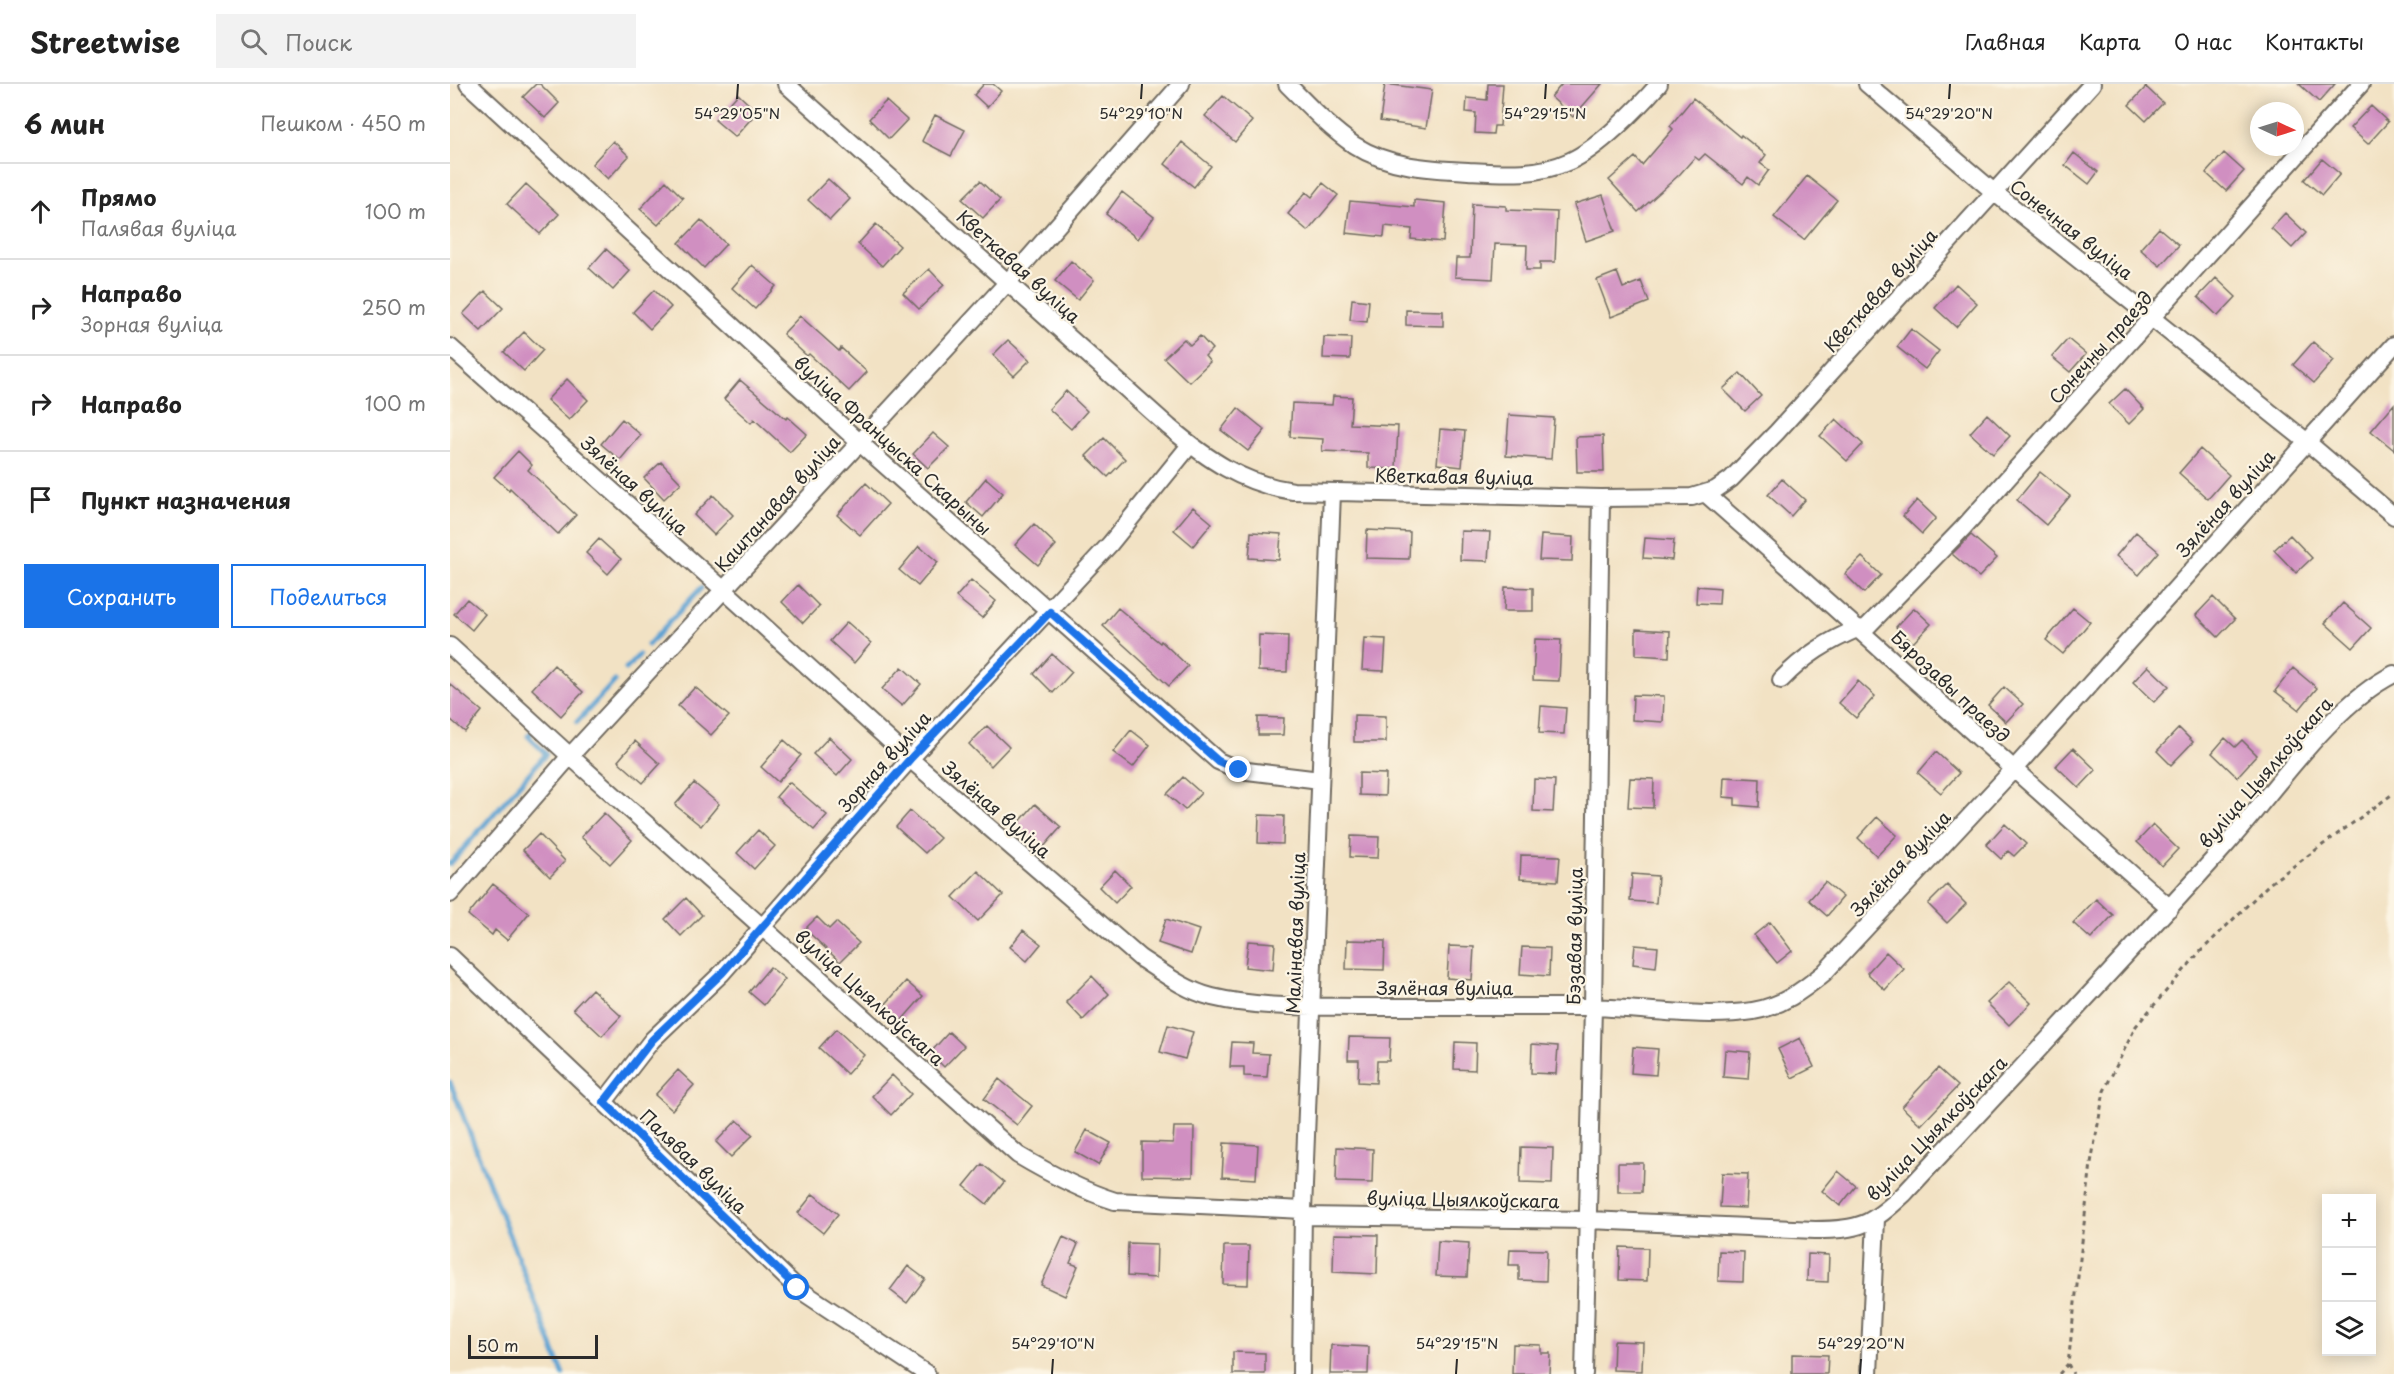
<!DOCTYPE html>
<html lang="ru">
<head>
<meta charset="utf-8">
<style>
  :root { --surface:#fff; --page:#f2f2f2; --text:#222; --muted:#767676; --line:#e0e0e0; --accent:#1a73e8 }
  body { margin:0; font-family:"Playpen Sans",sans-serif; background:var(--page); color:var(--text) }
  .controls { position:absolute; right:18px; bottom:18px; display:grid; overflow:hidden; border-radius:0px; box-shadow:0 3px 15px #0003 }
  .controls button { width:54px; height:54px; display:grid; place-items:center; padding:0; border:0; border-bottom:2px solid var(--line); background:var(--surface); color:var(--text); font:30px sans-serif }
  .compass { position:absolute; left:1800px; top:18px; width:54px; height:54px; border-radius:50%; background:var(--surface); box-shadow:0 3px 15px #0003; rotate:94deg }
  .scale { position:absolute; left:18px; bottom:15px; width:130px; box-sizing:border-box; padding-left:6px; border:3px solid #2b2b2b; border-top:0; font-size:16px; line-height:21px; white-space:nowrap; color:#2b2b2b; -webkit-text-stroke:4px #fcf5e5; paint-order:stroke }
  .stop { position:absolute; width:18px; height:18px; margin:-14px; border:4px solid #1a73e8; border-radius:50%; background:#fff }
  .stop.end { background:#1a73e8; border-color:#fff; box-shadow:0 2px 6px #0008 }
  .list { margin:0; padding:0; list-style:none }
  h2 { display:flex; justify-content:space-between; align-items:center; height:78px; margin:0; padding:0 24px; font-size:26px }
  h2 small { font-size:20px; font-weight:400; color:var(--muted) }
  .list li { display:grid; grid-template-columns:39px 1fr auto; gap:18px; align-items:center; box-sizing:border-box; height:96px; padding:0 24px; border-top:2px solid var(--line) }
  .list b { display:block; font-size:22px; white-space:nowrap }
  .list p { margin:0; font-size:20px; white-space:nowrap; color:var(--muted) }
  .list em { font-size:20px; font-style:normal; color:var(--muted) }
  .actions { display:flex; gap:12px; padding:18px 24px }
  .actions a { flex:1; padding:14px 0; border:2px solid var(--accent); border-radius:0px; text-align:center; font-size:21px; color:var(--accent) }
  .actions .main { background:var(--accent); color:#fff }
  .icon { flex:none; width:33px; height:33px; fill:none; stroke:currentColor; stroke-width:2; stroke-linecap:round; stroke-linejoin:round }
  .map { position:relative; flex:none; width:1944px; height:1290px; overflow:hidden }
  header { display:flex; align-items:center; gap:36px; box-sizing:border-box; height:84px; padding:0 30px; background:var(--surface); border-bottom:2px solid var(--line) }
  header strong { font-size:28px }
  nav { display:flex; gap:33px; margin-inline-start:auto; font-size:21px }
  .search { width:420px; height:54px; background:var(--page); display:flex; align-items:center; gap:15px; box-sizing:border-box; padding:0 21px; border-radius:0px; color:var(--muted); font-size:22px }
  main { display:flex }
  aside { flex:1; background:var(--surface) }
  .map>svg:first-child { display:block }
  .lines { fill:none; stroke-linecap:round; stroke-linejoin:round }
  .stream { stroke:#5da2d2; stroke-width:5 }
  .building { fill:#d08fc1 }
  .minor-casing { stroke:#716b61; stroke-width:20 }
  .path { stroke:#716b61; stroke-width:3; stroke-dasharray:4.5 4.5; stroke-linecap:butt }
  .minor { stroke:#fff; stroke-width:16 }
  .route { stroke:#1a73e8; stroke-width:8 }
  .ticks { fill:none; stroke:#2b2b2b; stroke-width:2 }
  .labels { text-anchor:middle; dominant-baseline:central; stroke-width:4.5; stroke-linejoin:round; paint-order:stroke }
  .street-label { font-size:18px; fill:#2b2b2b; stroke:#fcf5e5 }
  .ticks-label { font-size:15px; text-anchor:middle; fill:#2b2b2b; stroke:#fcf5e5; stroke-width:4.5; stroke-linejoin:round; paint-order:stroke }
</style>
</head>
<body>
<header>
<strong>Streetwise</strong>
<div class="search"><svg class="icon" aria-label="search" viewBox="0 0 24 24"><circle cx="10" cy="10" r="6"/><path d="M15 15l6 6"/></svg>Поиск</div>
<nav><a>Главная</a><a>Карта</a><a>О нас</a><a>Контакты</a></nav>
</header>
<main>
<aside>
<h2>6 мин<small>Пешком · 450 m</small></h2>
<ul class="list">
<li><svg class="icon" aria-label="ahead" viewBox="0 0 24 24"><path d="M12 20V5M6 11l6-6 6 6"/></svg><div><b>Прямо</b><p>Палявая вуліца</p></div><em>100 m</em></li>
<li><svg class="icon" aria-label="right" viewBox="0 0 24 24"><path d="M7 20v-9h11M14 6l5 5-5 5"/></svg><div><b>Направо</b><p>Зорная вуліца</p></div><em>250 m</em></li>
<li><svg class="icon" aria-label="right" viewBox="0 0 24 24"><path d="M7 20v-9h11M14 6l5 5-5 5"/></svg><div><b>Направо</b></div><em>100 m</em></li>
<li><svg class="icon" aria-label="arrive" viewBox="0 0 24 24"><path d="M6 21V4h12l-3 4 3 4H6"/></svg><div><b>Пункт назначения</b></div></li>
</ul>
<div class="actions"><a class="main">Сохранить</a><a>Поделиться</a></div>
</aside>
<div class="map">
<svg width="1944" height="1290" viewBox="0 0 1944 1290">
  <rect width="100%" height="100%" fill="#fcf5e5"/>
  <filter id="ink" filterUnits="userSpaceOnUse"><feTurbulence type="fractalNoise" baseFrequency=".0167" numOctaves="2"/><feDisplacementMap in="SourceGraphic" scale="12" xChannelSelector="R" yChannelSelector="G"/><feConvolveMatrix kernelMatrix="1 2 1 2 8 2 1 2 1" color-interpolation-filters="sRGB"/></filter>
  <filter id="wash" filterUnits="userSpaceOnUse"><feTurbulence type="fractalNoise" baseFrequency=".008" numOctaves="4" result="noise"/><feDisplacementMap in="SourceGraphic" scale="24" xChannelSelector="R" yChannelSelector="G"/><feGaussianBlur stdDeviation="1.35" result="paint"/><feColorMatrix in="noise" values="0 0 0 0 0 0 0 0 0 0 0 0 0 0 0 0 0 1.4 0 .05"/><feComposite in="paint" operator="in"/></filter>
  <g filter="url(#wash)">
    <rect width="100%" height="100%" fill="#f2e2c4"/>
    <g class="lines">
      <path class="stream" d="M198 561 251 504
        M176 585 189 571
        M127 638 165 597
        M0 780 96 670 78 652 82 648
        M0 998 113 1290"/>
    </g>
    <g id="blocks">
      <path class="building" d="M86 0H90L109 19 95 34 73 13Z
        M534 0H543L551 7 537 23 524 11Z
        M935 0 982 6 976 44 930 37Z
        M1038 0H1053L1050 42H1044L1043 50 1025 49 1026 29 1016 28 1017 14 1037 16Z
        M1112 0H1152L1123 33 1101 13Z
        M1849 0H1885L1869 18Z
        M1696 3 1713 19 1696 37 1679 21Z
        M288 10 307 28 285 53 265 36Z
        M773 12 802 37 785 58 755 32Z
        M1243 14 1290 53 1291 51 1316 71 1310 79 1319 86 1308 101 1298 93 1293 100 1255 70 1249 76 1245 73 1230 90 1188 128 1159 96 1185 73 1192 81 1223 45 1220 42Z
        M436 17 457 36 439 55 419 35Z
        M1921 22 1938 38 1918 60 1900 44Z
        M485 31 515 46 501 72 472 57Z
        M163 57 179 72 158 95 142 80Z
        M732 58 761 82 744 103 715 80Z
        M1624 69 1648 88 1639 100 1615 81Z
        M1774 69 1794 87 1776 107 1756 89Z
        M1872 75 1890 90 1872 111 1854 96Z
        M1357 92 1387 116 1354 156 1324 133Z
        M378 95 400 115 380 136 358 116Z
        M216 97 233 114 208 141 190 125Z
        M530 97 550 116 533 134 512 115Z
        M873 99 888 111 858 147 838 130 856 108 862 113Z
        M76 100 109 130 90 150 57 120Z
        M672 108 704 133 688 155 656 130Z
        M1153 111 1165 147 1136 157 1124 120Z
        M964 116 996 119 993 158 961 155 962 145 935 142 934 153 896 149 900 117 964 123Z
        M1022 120 1056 122V126L1107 128 1105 178H1090V186H1076L1077 161 1045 160 1043 195 1005 193 1006 174H1020Z
        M1835 129 1856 149 1842 164 1821 144Z
        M251 136 276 160 254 184 229 159Z
        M426 140 450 162 432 182 408 160Z
        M1709 144 1729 161 1710 182 1690 165Z
        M156 165 180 187 163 206 139 184Z
        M621 177 644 196 628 216 605 197Z
        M302 181 326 202 305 225 282 204Z
        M479 185 494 201 469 225 453 209Z
        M1167 188 1173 204 1191 197 1199 218 1161 233 1147 196Z
        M1766 194 1786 213 1768 232 1748 213Z
        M1506 200 1527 219 1506 243 1485 224Z
        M204 206 221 223 200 245 183 228Z
        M35 207 53 224 31 247 13 230Z
        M902 215 919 217 917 238 900 236Z
        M956 226 993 227V242L956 241Z
        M350 232 389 267 391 264 417 288 399 307 359 270 357 272 333 250Z
        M1461 245 1489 267 1475 285 1447 263Z
        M74 248 93 266 74 287 54 268Z
        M750 252 762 265 755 272 760 278 739 298 714 274 734 255 740 261Z
        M874 253 901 254 900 275 873 274Z
        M1618 255 1636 270 1620 288 1602 273Z
        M558 256 580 276 564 292 543 271Z
        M1863 258 1884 276 1864 299 1843 281Z
        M1290 289 1311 312 1295 327 1273 305Z
        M117 295 138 316 119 336 97 316Z
        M290 296 336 335 338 333 357 350 340 368 304 335 301 339 274 315Z
        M1675 305 1694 325 1679 340 1659 320Z
        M616 307 637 327 621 345 599 325Z
        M883 312 902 313 900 340 948 342 946 385 918 384V369L872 367 873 355 840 353 842 319 882 321Z
        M1944 320V366L1921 347Z
        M788 324 815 346 798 367 771 346Z
        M1537 330 1560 352 1543 370 1520 349Z
        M1059 331 1104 334 1101 375 1056 372Z
        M172 335 191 351 170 376 151 360Z
        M1386 335 1413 360 1397 377 1370 352Z
        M990 345 1015 347 1012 383 987 380Z
        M483 349 499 363 478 384 463 370Z
        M1153 352 1154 388H1127L1126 353Z
        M654 354 675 375 658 393 636 372Z
        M1750 365 1779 391 1758 415 1729 389Z
        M68 367 82 381 78 386 126 431 108 450 60 404 59 406 44 393Z
        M211 378 231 399 214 415 194 394Z
        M1590 388 1620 412 1596 441 1567 416Z
        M536 394 553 409 533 433 516 418Z
        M1332 395 1355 416 1341 432 1318 411Z
        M416 399 438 420 410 451 387 431Z
        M263 411 283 431 264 451 244 431Z
        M1467 416 1486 434 1472 450 1453 432Z
        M743 423 762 439 743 462 724 446Z
        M584 440 606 461 588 481 565 461Z
        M917 446 960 448 959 475 916 474Z
        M1011 447 1040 448 1038 477 1010 476Z
        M801 448 831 450 829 476 799 474Z
        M1686 448 1709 468 1689 491 1666 472Z
        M1091 451 1123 453 1122 477 1089 476Z
        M1521 451 1547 474 1529 493 1502 470Z
        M1840 451 1862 474 1846 489 1824 466Z
        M1195 454 1224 456 1222 476 1193 474Z
        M149 455 171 475 158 490 136 469Z
        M469 462 488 478 468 502 449 486Z
        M1412 473 1431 491 1414 509 1395 490Z
        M521 496 546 517 532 534 506 513Z
        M348 501 369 522 353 539 332 518Z
        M1247 502 1270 504 1269 520 1246 519Z
        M1055 503 1083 504V527H1054Z
        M1763 513 1785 535 1768 553 1746 531Z
        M17 515 35 530 22 546 4 530Z
        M1893 519 1921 544 1903 564 1875 539Z
        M668 524 710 559 711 557 738 582 719 602 653 542Z
        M1464 524 1481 540 1463 559 1446 543Z
        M1623 524 1640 538 1613 570 1596 556Z
        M397 538 421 559 404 579 380 557Z
        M1186 545 1220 547 1219 573 1186 571Z
        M809 551 838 552 837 588 808 587Z
        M914 554 936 555 934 587 912 586Z
        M1085 555 1111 556 1109 597 1083 596Z
        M602 570 622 588 603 609 584 590Z
        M104 581 133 608 111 632 82 605Z
        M1698 582 1719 602 1704 618 1683 598Z
        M452 583 471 600 452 622 432 605Z
        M1843 584 1867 604 1849 626 1825 607Z
        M1408 597 1425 612 1406 634 1389 619Z
        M0 600 32 627 15 648 0 635Z
        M245 603 279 632 261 651 228 622Z
        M1554 603 1573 620 1556 638 1538 621Z
        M1183 611 1214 612 1213 638 1182 636Z
        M1091 622 1116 624 1114 650 1089 649Z
        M904 631 936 632V658H904Z
        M808 633 834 634 833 651H808Z
        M537 642 559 663 541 682 519 660Z
        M1729 644 1743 658 1721 681 1707 667Z
        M681 646 700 661 683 683 663 668Z
        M379 653 402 675 387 692 363 670Z
        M1775 654 1785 663 1792 656 1807 671 1787 693 1762 669Z
        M334 656 351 671 328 698 311 683Z
        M185 657 210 680 193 699 168 677Z
        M1623 664 1646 686 1629 704 1606 682Z
        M1486 668 1509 689 1491 709 1468 689Z
        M909 689 936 690 935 712 909 711Z
        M733 693 751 709 735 726 717 710Z
        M1274 693 1310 695 1309 723 1285 721V714L1273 713Z
        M1180 694 1204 695 1203 724 1178 723Z
        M1084 695 1105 696 1103 728 1083 727Z
        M339 698 377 731 364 746 326 713Z
        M244 699 269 720 251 742 225 721Z
        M585 720 611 743 592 765 566 742Z
        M460 727 490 754 475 769 446 743Z
        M154 729 182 756 160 780 131 753Z
        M809 731 834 732 833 760 808 759Z
        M1427 733 1447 751 1427 772 1408 754Z
        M1555 740 1576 760 1564 772 1558 767 1551 775 1536 761Z
        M1703 741 1728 765 1712 782 1687 758Z
        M308 746 325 762 304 785 287 769Z
        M89 750 115 777 100 793 73 766Z
        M901 752 929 753 928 774 900 773Z
        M1071 771 1110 772 1108 797 1070 795Z
        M665 786 681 802 665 819 649 803Z
        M528 787 553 811 528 837 503 813Z
        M1182 790 1208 792 1206 819 1180 817Z
        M1375 798 1393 813 1377 832 1359 816Z
        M43 800 79 829 57 856 45 846 42 851 18 831Z
        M1497 801 1516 820 1497 839 1478 820Z
        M236 814 252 831 231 852 215 835Z
        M1646 815 1663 831 1641 855 1623 839Z
        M367 833 379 845 386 838 409 859 390 878 355 845Z
        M716 835 749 846 741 870 708 859Z
        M1320 838 1342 867 1327 879 1304 851Z
        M573 846 591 860 577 877 560 863Z
        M897 856 935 857 934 886 896 885Z
        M798 857 825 859 823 886 795 883Z
        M1185 861 1208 863 1206 883 1183 880Z
        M999 862 1024 863 1022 896 997 894Z
        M1072 863 1100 864 1099 892 1070 890Z
        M1436 868 1454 885 1435 906 1417 889Z
        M320 883 335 895 314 921 299 908Z
        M642 892 659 910 633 936 616 918Z
        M456 897 473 912 451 937 434 922Z
        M1559 898 1581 919 1559 941 1537 919Z
        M142 905 171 932 152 952 123 925Z
        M718 941 743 948 735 975 710 968Z
        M386 945 414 971 397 990 369 964Z
        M499 948 514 962 494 983 480 969Z
        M899 953 940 954 939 977H927L926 999 908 998 909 976H898Z
        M1350 954 1364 983 1342 994 1328 965Z
        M782 958 803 959 802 969 819 970 817 993 794 992V983H780Z
        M1005 958 1026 959 1025 986 1004 985Z
        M1082 960 1108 962 1106 990 1081 989Z
        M1183 963 1208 965 1206 991 1181 989Z
        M1275 966 1300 968 1298 995 1273 993Z
        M1488 984 1508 1002 1471 1041 1452 1023Z
        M228 986 244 1001 222 1026 205 1011Z
        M442 991 461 1010 441 1031 422 1012Z
        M549 995 582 1022 567 1041 534 1015Z
        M287 1036 303 1051 281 1073 266 1058Z
        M724 1043H744L743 1093 692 1092V1058L723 1059Z
        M637 1046 661 1059 648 1081 625 1068Z
        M774 1059 808 1061 806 1095 772 1093Z
        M887 1063 923 1065 922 1099 886 1098Z
        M1071 1063 1103 1064 1102 1100 1070 1099Z
        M1168 1079H1193L1192 1108H1168Z
        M532 1080 554 1098 537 1120 514 1102Z
        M1388 1087 1406 1102 1390 1122 1372 1107Z
        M1272 1089 1298 1090 1296 1124 1270 1123Z
        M363 1110 388 1130 373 1149 348 1129Z
        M884 1150 928 1151 927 1190 883 1188Z
        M613 1153 628 1160 620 1179 628 1182 615 1212 591 1201Z
        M988 1157 1019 1159 1017 1193 986 1192Z
        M678 1159 707 1160 706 1194 677 1192Z
        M774 1162H799L798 1201 773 1200Z
        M1170 1163 1198 1164 1197 1197 1169 1196Z
        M1060 1165 1097 1166 1096 1197 1069 1196V1181H1059Z
        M1269 1167 1294 1168 1293 1198 1268 1197Z
        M1358 1170 1379 1171 1378 1198 1357 1197Z
        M458 1182 475 1195 457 1219 440 1206Z
        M1164 1257 1193 1258 1192 1287 1163 1286Z
        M1063 1260 1091 1261V1269H1100L1099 1290H1062Z
        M881 1261 919 1263 918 1290H880Z
        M783 1268 815 1269V1290H783Z
        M1342 1270 1378 1271 1377 1290H1342Z"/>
    </g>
  </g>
  <g filter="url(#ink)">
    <use href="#blocks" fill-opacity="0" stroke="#716b61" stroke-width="1.5"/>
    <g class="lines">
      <g class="minor-casing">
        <path id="minor" d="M18 0 409 358 768 677 789 686 870 696
          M336 0 719 343C757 375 793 400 843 407L1151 414 1242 413 1265 406 1281 395 1327 348 1642 0
          M837 0C858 21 879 44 904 61 939 83 978 85 1018 87 1053 89 1087 92 1120 77 1149 64 1188 24 1209 0
          M1417 0 1545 109 1856 357 1944 432
          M0 263 274 506 460 675 690 874C713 889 735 906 762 913 811 925 866 922 916 923 990 923 1065 923 1139 923 1191 924 1252 935 1303 927 1332 922 1352 907 1374 889L1563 686 1944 261
          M1255 409C1411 546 1564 687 1720 824
          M1413 547 1513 444 1911 0
          M0 562 120 672 568 1071C600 1090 630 1106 665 1117L853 1126
          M1331 596C1354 572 1378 557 1409 544
          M0 810 120 672 557 199 731 0
          M0 872 154 1018 347 1204 477 1290
          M154 1018 202 956 272 889 460 675 660 460 740 361
          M853 1132 1139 1136 1365 1146C1410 1146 1421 1141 1454 1110 1562 994 1671 878 1777 760 1825 707 1880 622 1944 590
          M851 1290 853 1126 882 409
          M1134 1290 1143 923 1151 414
          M1419 1290 1426 1135"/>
      </g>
      <path class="path" d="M1618 1280 1623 1290
        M1609 1290 1618 1280 1641 1079 1654 1007 1686 942 1748 870 1819 800 1944 709"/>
      <use href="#minor" class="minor"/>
    </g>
  </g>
  <g class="lines" filter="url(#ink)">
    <path class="route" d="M347 1204 154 1018 202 956 272 889 460 675 600 528 768 677 789 686"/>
  </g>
  <path class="ticks" d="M287 15 288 0M691 15 692 0M1095 15 1096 0M1499 15 1500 0M602 1290 603 1275M1006 1290 1007 1275M1410 1290 1411 1275"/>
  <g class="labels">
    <g class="street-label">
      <text transform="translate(1622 145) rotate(38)">Сонечная вуліца</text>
      <text transform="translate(569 182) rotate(42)">Кветкавая вуліца</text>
      <text transform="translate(1430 206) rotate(-48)">Кветкавая вуліца</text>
      <text transform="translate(1650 263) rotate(-48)">Сонечны праезд</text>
      <text transform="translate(443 361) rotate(42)">вуліца Францыска Скарыны</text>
      <text transform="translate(1004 392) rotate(1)">Кветкавая вуліца</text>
      <text transform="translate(185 401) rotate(42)">Зялёная вуліца</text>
      <text transform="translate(327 419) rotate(-48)">Каштанавая вуліца</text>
      <text transform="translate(1775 419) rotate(-48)">Зялёная вуліца</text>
      <text transform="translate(1501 602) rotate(43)">Бярозавы праезд</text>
      <text transform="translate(434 677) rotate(-48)">Зорная вуліца</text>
      <text transform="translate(1815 688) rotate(-49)">вуліца Цыялкоўскага</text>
      <text transform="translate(547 725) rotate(41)">Зялёная вуліца</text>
      <text transform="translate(1450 779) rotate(-47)">Зялёная вуліца</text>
      <text transform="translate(845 849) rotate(-88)">Малінавая вуліца</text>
      <text transform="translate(1124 852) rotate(-89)">Бэзавая вуліца</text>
      <text x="995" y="903">Зялёная вуліца</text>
      <text transform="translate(420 913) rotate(42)">вуліца Цыялкоўскага</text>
      <text transform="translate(1486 1044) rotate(-46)">вуліца Цыялкоўскага</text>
      <text transform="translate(244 1077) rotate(44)">Палявая вуліца</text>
      <text transform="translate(1013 1115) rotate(1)">вуліца Цыялкоўскага</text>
    </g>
  </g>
  <g class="ticks-label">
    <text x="287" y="35">54°29'05"N</text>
    <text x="691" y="35">54°29'10"N</text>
    <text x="1095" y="35">54°29'15"N</text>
    <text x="1499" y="35">54°29'20"N</text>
    <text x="603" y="1265">54°29'10"N</text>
    <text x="1007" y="1265">54°29'15"N</text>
    <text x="1411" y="1265">54°29'20"N</text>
  </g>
</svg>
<div class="controls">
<button>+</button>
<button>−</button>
<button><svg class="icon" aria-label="layers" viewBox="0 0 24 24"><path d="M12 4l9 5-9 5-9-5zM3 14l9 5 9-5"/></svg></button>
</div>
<svg class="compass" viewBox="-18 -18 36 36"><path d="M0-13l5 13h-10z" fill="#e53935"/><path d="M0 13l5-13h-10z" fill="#767676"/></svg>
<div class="scale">50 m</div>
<div class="stop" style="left:347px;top:1204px"></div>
<div class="stop end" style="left:789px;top:686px"></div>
</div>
</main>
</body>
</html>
